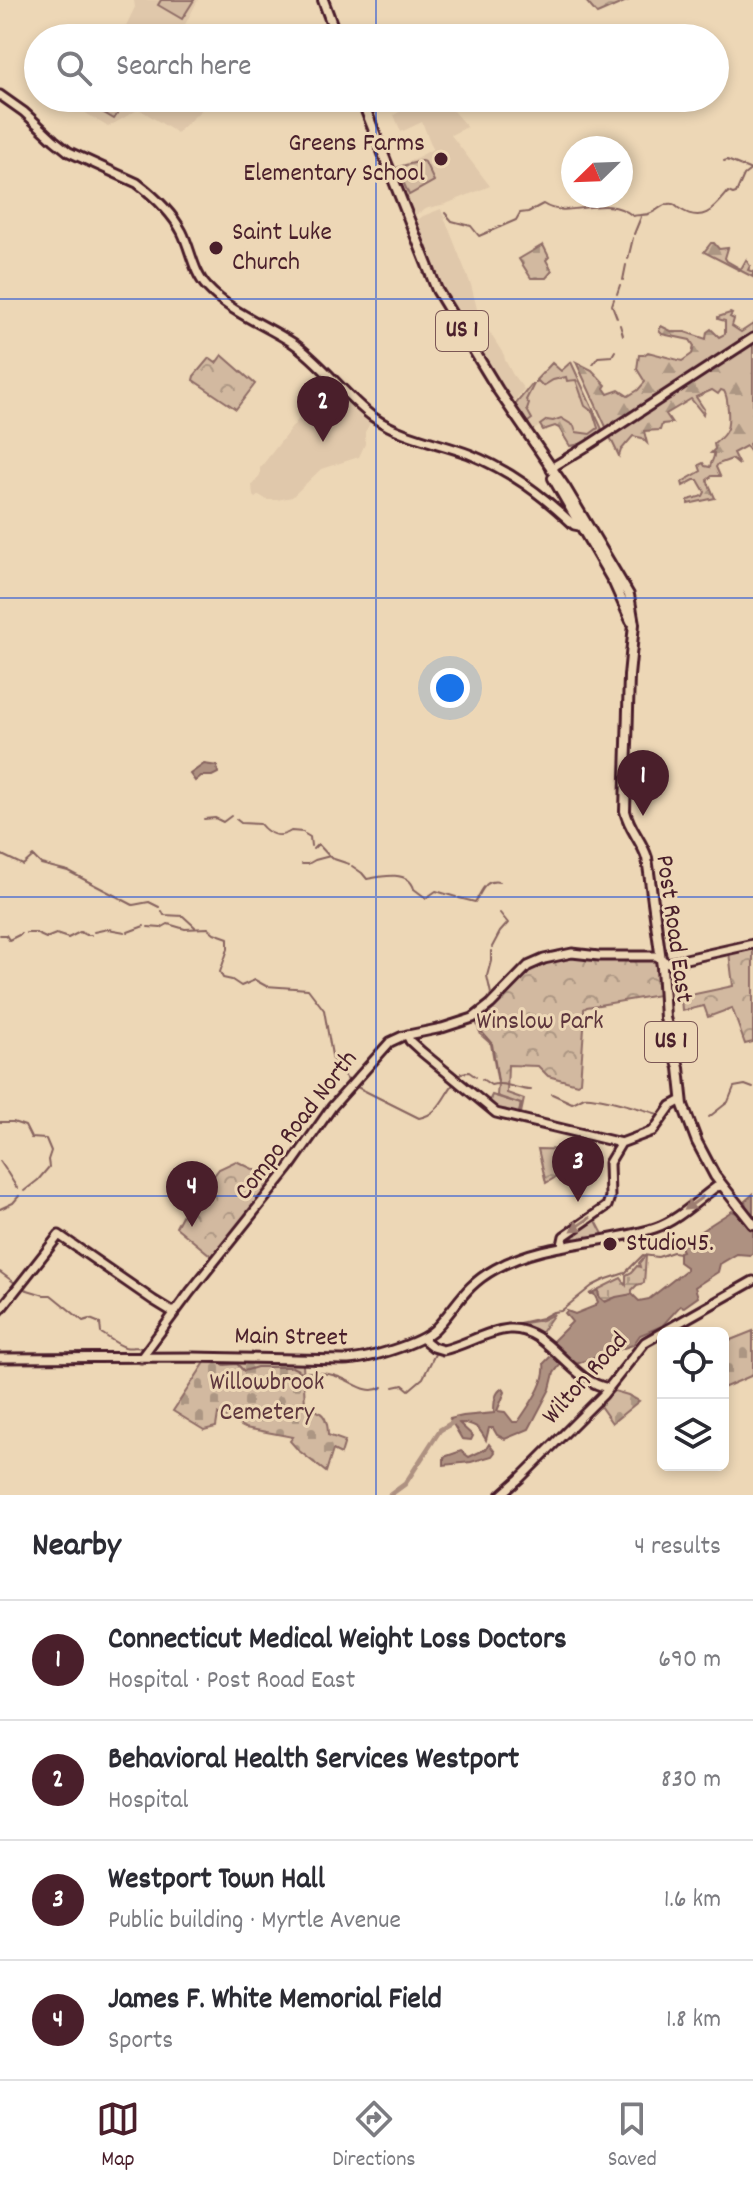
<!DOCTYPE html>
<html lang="en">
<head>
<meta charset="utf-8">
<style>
  :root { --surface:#fff; --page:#f2f2f3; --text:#2b2b33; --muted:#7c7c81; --line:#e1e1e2; --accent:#4a1f2b }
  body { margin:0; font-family:Dekko,sans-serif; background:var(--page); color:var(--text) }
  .controls { position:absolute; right:24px; bottom:24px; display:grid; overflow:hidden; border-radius:12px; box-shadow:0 4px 12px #0003 }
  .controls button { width:72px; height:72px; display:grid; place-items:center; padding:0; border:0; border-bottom:2px solid var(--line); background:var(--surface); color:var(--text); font:40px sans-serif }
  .compass { position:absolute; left:561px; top:136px; width:72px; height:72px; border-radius:50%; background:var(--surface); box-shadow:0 4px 12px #0003; rotate:247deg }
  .you { position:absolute; left:450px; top:688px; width:28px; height:28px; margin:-20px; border:6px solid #fff; border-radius:50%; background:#1a73e8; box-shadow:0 0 0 12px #1a73e833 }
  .badge { display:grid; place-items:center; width:52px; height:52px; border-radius:50%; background:var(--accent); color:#fff; font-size:26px; font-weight:700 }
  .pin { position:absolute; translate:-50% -66px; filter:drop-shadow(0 2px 4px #0008) }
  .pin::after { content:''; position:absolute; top:42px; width:28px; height:24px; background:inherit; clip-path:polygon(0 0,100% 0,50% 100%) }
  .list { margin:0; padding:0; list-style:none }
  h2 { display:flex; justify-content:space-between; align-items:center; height:104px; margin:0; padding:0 32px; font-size:34px }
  h2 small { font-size:26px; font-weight:400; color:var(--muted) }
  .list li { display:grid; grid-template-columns:52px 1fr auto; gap:24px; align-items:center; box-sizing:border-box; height:120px; padding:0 32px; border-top:2px solid var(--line) }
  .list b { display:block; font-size:30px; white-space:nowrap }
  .list p { margin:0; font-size:26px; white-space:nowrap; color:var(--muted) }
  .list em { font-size:26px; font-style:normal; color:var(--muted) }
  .icon { flex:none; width:44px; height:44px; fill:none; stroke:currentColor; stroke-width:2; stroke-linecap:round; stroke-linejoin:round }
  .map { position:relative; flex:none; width:753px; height:1495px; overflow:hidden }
  .search { position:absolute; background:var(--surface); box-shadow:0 4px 12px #0003; left:24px; right:24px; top:24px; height:88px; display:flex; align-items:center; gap:20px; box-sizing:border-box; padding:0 28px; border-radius:44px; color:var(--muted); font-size:30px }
  .sheet { height:584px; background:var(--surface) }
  nav { display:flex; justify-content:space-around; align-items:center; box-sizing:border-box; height:112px; border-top:2px solid var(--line); background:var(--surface); font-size:22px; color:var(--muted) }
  nav a { display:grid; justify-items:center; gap:4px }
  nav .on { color:var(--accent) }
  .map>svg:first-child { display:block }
  .built { fill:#e0c8ab }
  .green { fill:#d2b9a0; stroke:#8e6c66; stroke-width:2 }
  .forest { fill:url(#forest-firs); stroke:#8e6c66; stroke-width:2 }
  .wetland { fill:url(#wetland-marsh); stroke:#8e6c66; stroke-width:2 }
  .cemetery { fill:url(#cemetery-stones); stroke:#8e6c66; stroke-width:2 }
  .park { fill:url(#park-crowns); stroke:#8e6c66; stroke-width:2 }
  .water { fill:#ae9181; stroke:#86635f; stroke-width:2 }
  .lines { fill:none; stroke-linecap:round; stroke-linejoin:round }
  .stream { stroke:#86635f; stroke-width:2 }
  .river { stroke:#ae9181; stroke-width:5 }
  .secondary-casing { stroke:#4a1f2b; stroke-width:13 }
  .primary-casing { stroke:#4a1f2b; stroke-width:14 }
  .secondary { stroke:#edd7b6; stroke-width:7 }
  .primary { stroke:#edd7b6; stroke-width:8 }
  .oneway { fill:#9c7b70 }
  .grid { fill:none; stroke:#1d4ed8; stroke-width:2; stroke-opacity:0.55 }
  .poi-dot { fill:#4a1f2b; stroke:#edd7b6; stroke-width:3 }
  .labels { text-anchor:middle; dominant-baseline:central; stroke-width:6; stroke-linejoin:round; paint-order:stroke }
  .shield { fill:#edd7b6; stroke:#7b5655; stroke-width:2 }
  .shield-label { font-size:24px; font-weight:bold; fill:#4a1f2b }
  .poi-label { font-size:26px; fill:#4a1f2b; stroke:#edd7b6; text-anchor:start }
  .street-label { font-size:26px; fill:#4a1f2b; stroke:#edd7b6 }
  .park-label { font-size:26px; fill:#5e363d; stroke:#edd7b6 }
</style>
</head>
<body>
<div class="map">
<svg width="753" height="1495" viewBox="0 0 753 1495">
  <defs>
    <pattern id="forest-firs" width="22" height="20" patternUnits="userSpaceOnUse" patternTransform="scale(2)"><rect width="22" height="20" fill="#d2b9a0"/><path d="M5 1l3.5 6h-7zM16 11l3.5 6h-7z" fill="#ac9683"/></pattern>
    <pattern id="wetland-marsh" width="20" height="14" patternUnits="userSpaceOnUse" patternTransform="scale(2)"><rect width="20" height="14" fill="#d2b9a0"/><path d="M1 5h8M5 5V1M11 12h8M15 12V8" fill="none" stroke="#ac9683"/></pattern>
    <pattern id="cemetery-stones" width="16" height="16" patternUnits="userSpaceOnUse" patternTransform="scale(2)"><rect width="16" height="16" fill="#d2b9a0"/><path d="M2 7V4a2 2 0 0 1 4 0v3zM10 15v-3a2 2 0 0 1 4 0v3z" fill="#ac9683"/></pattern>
    <pattern id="park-crowns" width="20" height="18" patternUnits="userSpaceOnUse" patternTransform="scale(2)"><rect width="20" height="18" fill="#d2b9a0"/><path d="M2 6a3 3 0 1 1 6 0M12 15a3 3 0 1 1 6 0" fill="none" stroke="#ac9683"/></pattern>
  </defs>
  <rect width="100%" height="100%" fill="#edd7b6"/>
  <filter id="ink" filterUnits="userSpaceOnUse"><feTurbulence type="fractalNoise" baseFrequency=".0125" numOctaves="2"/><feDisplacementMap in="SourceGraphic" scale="16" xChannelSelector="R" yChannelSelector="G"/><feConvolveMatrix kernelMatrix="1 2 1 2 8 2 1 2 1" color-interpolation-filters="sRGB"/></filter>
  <g filter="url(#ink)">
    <path class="built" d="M134 0H198L178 38H120L135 7Z
      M85 98H214L177 133 139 109 108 127 76 107Z
      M423 98H442L467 127 451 135 490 186 446 204 428 208 411 217 393 170 433 149 422 122 401 132 394 115Z
      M441 209 471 285 480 321 470 337 436 282 414 223 423 216Z
      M481 322H483L504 355 505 360 513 375 524 389 512 404 471 341 480 335 477 328Z
      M566 377 576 380 585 406 593 412 598 428 590 434 575 432 560 418 553 421 547 420 533 431 527 423 532 419 528 413 525 400 530 388 538 381Z
      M330 379 373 418 365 432V444L359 457 321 469 292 497 277 500H267L259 495 255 498 253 496 252 485 260 475V468Z"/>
    <path class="green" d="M161 0H194L182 19 158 5Z
      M92 98H121L126 101 114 119 89 104Z
      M421 161 425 162 434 181 409 195 397 168C406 164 413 164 421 161Z"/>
    <path class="forest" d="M711 243H714L719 249 728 248 725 258 727 261 741 269 746 260 750 266 748 270 753 272V277L704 252Z
      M730 313 732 314 730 317 734 319 732 326 741 332 753 324V333L607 429 576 362 592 370 606 385 604 388 608 394 619 390 628 396 638 390 645 382 637 369 639 355H644L648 352 682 361 692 354 694 346 690 340 662 334 659 331 661 326 673 332H685L706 339 707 332 711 329 719 337 725 334V321L718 319V317Z
      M753 342V440L749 444 753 455 746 446 733 453 739 465 732 459 718 464 716 467 720 476H712L707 480 715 498 688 504V500L703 496 705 492 698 480H694L683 486 682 482 701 471 699 465 703 463 705 466 710 467C711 461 715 458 714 453H711L715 449 714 444C729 432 729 426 728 410 727 402 728 398 724 391L721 390 718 394 712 390 696 397 704 409 703 414 691 399 666 414 672 423 662 424 660 430 644 431 647 443 642 438 633 436 621 450 619 456 609 435Z
      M571 362 602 429C592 441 585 444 570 446L559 428 555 426 543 430 540 425 547 420 553 421 561 418 574 426 576 432 590 434 598 428 593 412 585 406 576 380 567 381 566 377 553 380 543 386 538 381 536 382V380L552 363 561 371Z
      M532 384H534L526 400 529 404 527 410 532 419 528 422 529 425 527 426 515 409V405Z"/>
    <path class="wetland" d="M645 1256H646L644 1283 637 1285 632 1290V1294L603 1302 598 1294 599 1289 621 1278 626 1285V1275L632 1272 637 1266 640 1267 639 1263Z"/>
    <path class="cemetery" d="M543 245 549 257 546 260 552 271 546 278H531L519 259Z
      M492 1095 521 1104 518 1118 506 1115 487 1105Z
      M753 1331V1375L723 1388V1343Z
      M206 1361 303 1364 305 1406C322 1411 328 1416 328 1435L345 1441 341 1454 333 1450 326 1472 298 1450 290 1441 293 1437 245 1428 218 1414 216 1427 204 1430 173 1411Z
      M611 1390 628 1395 639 1401 612 1423 598 1403Z"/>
    <path class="park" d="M585 0H629L597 14Z
      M222 355 255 384 236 409 193 380 194 376 209 358 216 363Z
      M753 946V1042L745 1044 732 1008 708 1017 704 1006 682 1011 681 997 733 986 729 952Z
      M569 957 655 960 659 973V995L587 1007 584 1009V1028L580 1082 577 1084 548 1076 538 1066 508 1065 507 1093 524 1099 520 1118H518L521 1104 497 1096 498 1083 491 1044 481 1035 475 1019 532 968 547 961Z
      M538 1149 575 1150 576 1165 546 1183Z
      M236 1161 278 1181 215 1259 176 1227 187 1206 197 1198 219 1169Z
      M594 1217 604 1236 575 1241 571 1233Z
      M554 1314 540 1334 512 1328V1325L542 1320Z"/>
    <path class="water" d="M204 764 217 766 218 773 212 776H201L195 781 190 774Z
      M753 1194V1253L750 1255 737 1254 720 1264 718 1272 695 1287 698 1297 684 1307 680 1306 662 1326 640 1335 633 1345 576 1364 567 1356 554 1373 550 1389 529 1429 505 1439 497 1435 493 1428H489L486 1440C479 1427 475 1423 459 1423L473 1436 471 1440 462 1439 450 1419 463 1416 494 1413C494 1404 494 1392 503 1388L505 1392 497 1411 505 1412 513 1422H518C529 1405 547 1383 544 1363L551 1356 552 1342 572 1322 565 1313 567 1311 575 1314 595 1306 598 1302 594 1294H589L598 1290 599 1297 605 1302 616 1297 632 1294 639 1301 649 1299 686 1270V1267L679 1262V1252L682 1251 679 1245 732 1211 742 1215 747 1211 745 1201Z
      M489 1444 495 1452 492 1456 471 1462 444 1465V1457L461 1451 469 1457 486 1449Z"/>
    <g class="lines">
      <path class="stream" d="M724 161 727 160 749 169
        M445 213 452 221 471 226 479 236 516 220 520 213 528 212 543 204C569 221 605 192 633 216 639 214 645 216 651 213 657 211 663 204 668 204 675 203 675 206 680 209 703 224 714 209 728 192L733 194 736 193 744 175 753 168
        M634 234 641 217
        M628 259 633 238
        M623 280 626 265
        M617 294 620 285
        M614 299 612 305 617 318
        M620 325 623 335
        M593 364 598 357 612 356 615 351
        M204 819 215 818 223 822 231 816
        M236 819 241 823 260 824C268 834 279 839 291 831L303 832
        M305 834 310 837 311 846
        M313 849 318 844 331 858 349 864
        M0 854 23 865 33 856 41 864 68 871 133 905 149 902 159 907
        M302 864H308L315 860 330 856
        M352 866 362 873 367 879C382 876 409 870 414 889L426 898 436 891 456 897
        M459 898 475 902C482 892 484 879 499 882
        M162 911 164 915 183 916 195 927
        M148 927 161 928 168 924 185 929 208 928 214 933 228 938V949L220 972 223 978 232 980 241 986 255 980 266 986 308 989 324 1010 333 1061 350 1083
        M94 932 108 929 125 932
        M128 932 144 926
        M26 933H35L46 938 56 934 68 938 80 932 86 935H91
        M0 935H6L9 940 21 934
        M492 947 500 932 508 923 500 913
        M484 1006 491 994 487 976 491 961V951
        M484 1014 481 1031 492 1044 498 1081
        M459 1077 461 1073 469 1072 476 1077
        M482 1079 491 1085C505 1081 517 1090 531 1090
        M355 1086 419 1118C440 1114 443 1096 455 1082
        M552 1094 572 1103C576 1102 580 1099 584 1097 595 1094 647 1111 662 1115
        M709 1117 728 1102 734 1087 745 1085 753 1088
        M0 1122H13L25 1126 31 1138 46 1139 51 1151 48 1160 49 1167 38 1180 24 1191
        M0 1161 6 1170
        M7 1172 17 1188
        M0 1209 13 1203 19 1196
        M0 1272 15 1283
        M21 1288 44 1295H51L83 1321 90 1319 100 1323 101 1333C108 1337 116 1344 125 1347 133 1349 136 1345 145 1349
        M501 1327 542 1318 553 1312 561 1311 592 1286 604 1280 625 1273 643 1255 658 1257 673 1252 679 1253
        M441 1348 468 1338
        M151 1352 183 1353
        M218 1362 225 1365 237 1364 244 1371 257 1367H290
        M292 1367 302 1372
        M305 1372C316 1372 328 1373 339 1377 354 1382 366 1396 383 1387
        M394 1387 403 1385 409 1390 423 1378 436 1352"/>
      <path class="river" d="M390 1495 405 1484 440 1430 457 1420"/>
      <g class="secondary-casing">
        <path id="secondary" d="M0 95 24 112 54 140 69 152 137 183C154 196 172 213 182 232 191 250 193 272 207 287 231 313 264 324 293 343 321 362 345 396 373 417 401 437 437 442 469 454 511 471 541 494 574 525L579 526
          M551 470 556 465 589 445 753 338
          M407 1035 410 1041 422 1052 496 1113 621 1143
          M562 1245 564 1236 607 1206 610 1197 609 1163 621 1143 653 1131 671 1106 682 1100
          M0 1310 59 1235 153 1300 171 1311H176
          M423 1339 433 1347 443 1350C465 1345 486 1331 509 1329 549 1326 569 1382 609 1388
          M0 1358 193 1357 344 1360C365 1360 420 1344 435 1329 458 1305 464 1286 495 1269 545 1241 602 1245 655 1228 677 1221 698 1200 716 1187L722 1186
          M141 1358 190 1292 289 1168 332 1107 390 1042 403 1036 442 1028 473 1018 491 1004 528 966 544 959 572 953 599 956H656L668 963 753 944
          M501 1495 519 1479 603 1395 645 1342 753 1281"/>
      </g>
      <g class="primary-casing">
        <path id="primary" d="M323 0 337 38
          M361 98 437 290 498 390 566 489 629 595 634 624 629 676 625 811C629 829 642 841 647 858L662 967 665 1018 679 1068 683 1105 697 1142 715 1176 753 1224
          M553 478 614 583 631 621"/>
      </g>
      <use href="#secondary" class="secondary"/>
      <use href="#primary" class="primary"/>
    </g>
    <defs><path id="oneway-solid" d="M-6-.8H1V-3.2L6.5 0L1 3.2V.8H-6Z" transform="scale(2)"/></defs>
    <g class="oneway">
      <use href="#oneway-solid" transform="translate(694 1203) rotate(144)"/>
      <use href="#oneway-solid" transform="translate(581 1224) rotate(145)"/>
    </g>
  </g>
  <path class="grid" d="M376 0V38M376 98V1495M0 299H753M0 598H753M0 897H753M0 1196H753"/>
  <g class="poi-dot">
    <circle cx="441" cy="159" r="8"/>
    <circle cx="216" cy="248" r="8"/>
    <circle cx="610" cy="1244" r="8"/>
  </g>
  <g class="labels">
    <g class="shield">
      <rect x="436" y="311" width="52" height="40" rx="6"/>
      <rect x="645" y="1022" width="52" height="40" rx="6"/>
    </g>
    <g class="shield-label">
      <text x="462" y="331">US 1</text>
      <text x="671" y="1042">US 1</text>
    </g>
    <g class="poi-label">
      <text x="425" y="144" text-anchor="end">Greens Farms<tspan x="425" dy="30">Elementary School</tspan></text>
      <text x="232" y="233">Saint Luke<tspan x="232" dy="30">Church</tspan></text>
      <text x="626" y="1244">Studio45.</text>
    </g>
    <g class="street-label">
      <text transform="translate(673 929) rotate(82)">Post Road East</text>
      <text transform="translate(297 1126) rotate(-52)">Compo Road North</text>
      <text transform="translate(291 1338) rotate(1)">Main Street</text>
      <text transform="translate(586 1379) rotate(-48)">Wilton Road</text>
    </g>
    <g class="park-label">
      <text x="540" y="1022">Winslow Park</text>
      <text x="267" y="1383">Willowbrook<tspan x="267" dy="30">Cemetery</tspan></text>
    </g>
  </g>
</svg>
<div class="controls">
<button><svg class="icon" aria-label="locate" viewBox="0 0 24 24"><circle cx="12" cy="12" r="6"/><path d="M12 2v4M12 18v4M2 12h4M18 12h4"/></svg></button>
<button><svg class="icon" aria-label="layers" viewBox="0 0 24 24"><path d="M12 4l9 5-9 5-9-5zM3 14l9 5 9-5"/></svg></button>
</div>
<svg class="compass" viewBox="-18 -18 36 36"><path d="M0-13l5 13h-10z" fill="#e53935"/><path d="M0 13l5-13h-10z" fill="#7c7c81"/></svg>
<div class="you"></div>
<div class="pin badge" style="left:643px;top:816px">1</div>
<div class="pin badge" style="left:323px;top:442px">2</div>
<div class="pin badge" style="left:578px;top:1202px">3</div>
<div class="pin badge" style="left:192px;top:1227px">4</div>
<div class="search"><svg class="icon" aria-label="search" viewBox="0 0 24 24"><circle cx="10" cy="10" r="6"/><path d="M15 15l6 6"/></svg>Search here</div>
</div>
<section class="sheet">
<h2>Nearby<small>4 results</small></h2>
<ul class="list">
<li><span class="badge">1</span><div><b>Connecticut Medical Weight Loss Doctors</b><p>Hospital · Post Road East</p></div><em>690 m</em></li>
<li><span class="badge">2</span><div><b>Behavioral Health Services Westport</b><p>Hospital</p></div><em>830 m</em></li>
<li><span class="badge">3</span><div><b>Westport Town Hall</b><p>Public building · Myrtle Avenue</p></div><em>1.6 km</em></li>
<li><span class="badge">4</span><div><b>James F. White Memorial Field</b><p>Sports</p></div><em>1.8 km</em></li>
</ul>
</section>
<nav>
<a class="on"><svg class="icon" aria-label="map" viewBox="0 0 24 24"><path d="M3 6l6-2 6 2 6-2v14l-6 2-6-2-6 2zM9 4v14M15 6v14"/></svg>Map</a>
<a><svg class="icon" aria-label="directions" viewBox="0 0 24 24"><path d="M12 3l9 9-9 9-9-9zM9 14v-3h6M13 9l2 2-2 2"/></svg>Directions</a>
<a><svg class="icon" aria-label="saved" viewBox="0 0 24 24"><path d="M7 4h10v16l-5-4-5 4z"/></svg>Saved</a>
</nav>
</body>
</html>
